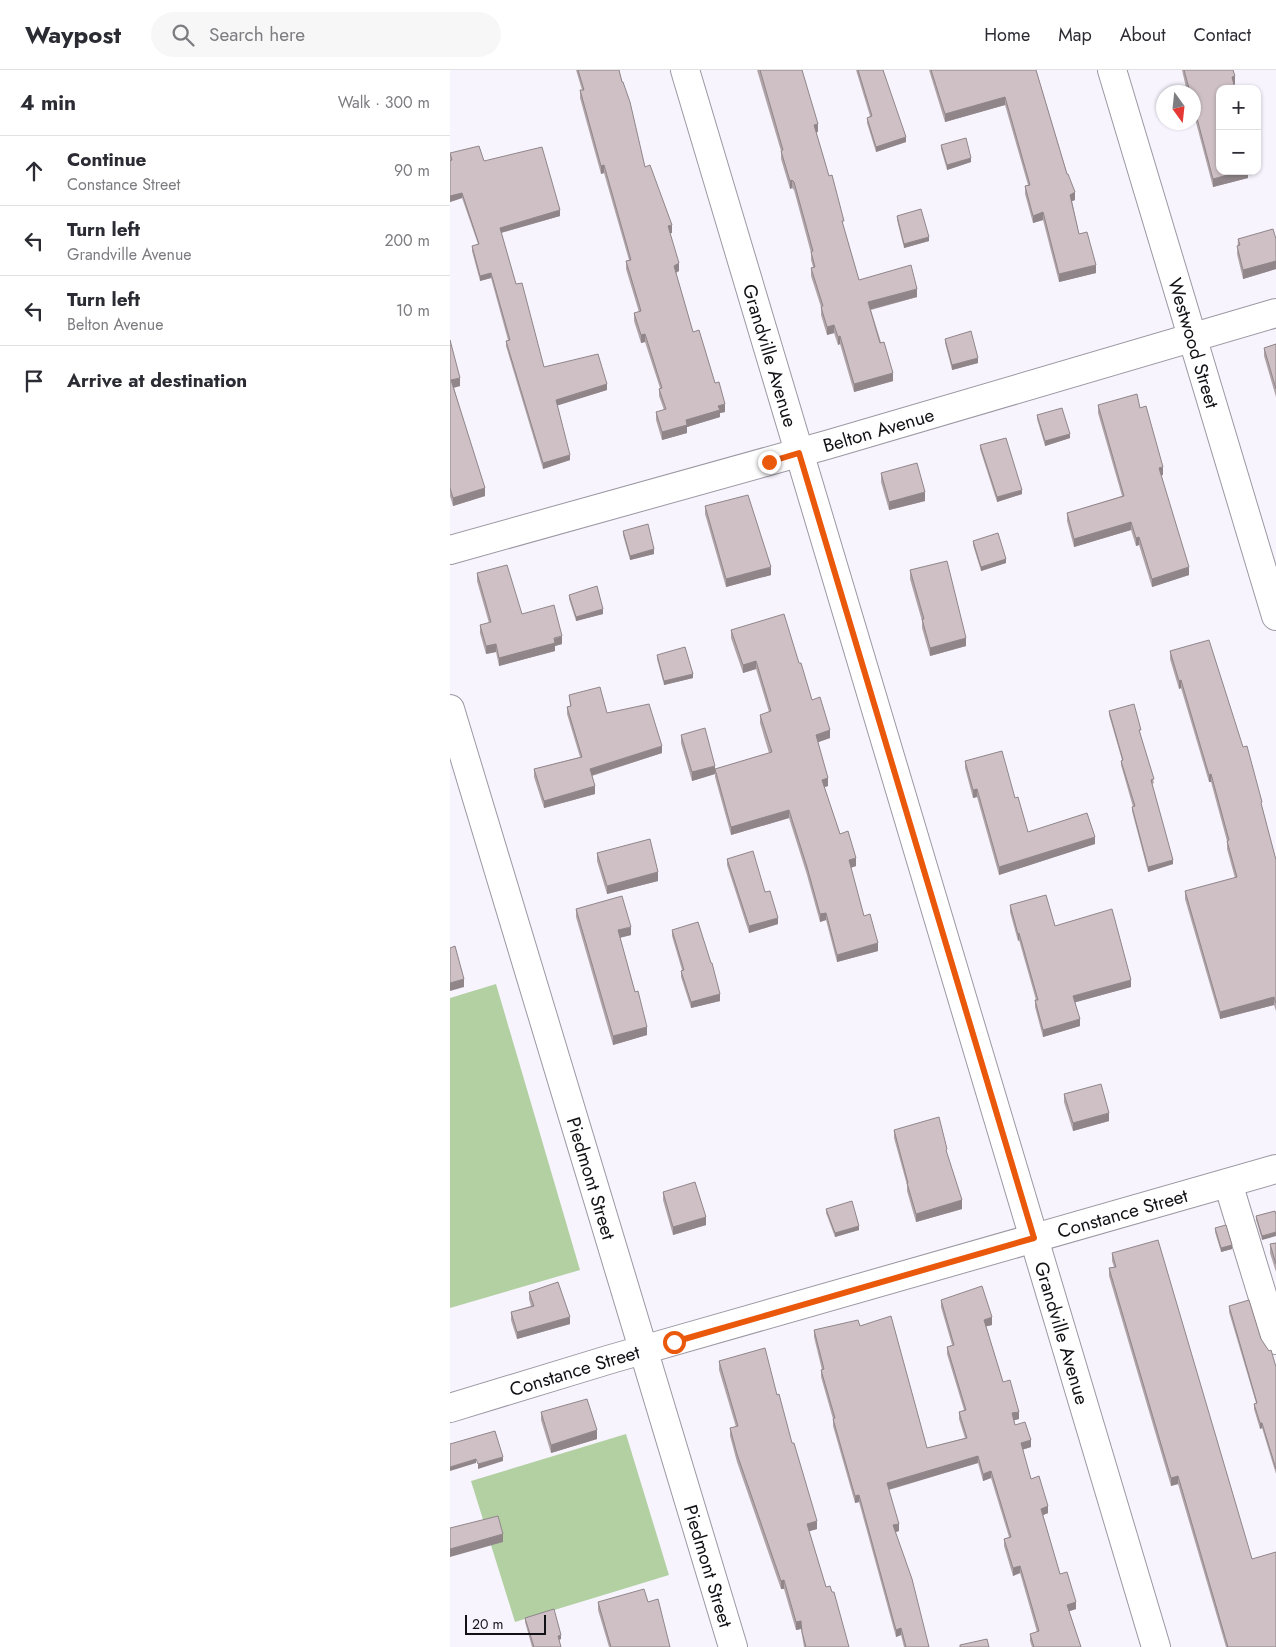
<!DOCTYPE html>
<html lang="en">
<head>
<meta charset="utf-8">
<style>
  :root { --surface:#fff; --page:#f7f7f7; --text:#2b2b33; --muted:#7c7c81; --line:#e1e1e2 }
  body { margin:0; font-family:Jost,sans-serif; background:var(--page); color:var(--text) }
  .controls { position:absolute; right:15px; top:15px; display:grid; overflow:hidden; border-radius:10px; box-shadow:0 1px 4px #0004 }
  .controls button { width:45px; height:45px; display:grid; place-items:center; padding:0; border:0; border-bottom:1px solid var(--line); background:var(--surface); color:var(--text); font:25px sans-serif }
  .compass { position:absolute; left:706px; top:15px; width:45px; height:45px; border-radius:50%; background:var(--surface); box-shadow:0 1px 4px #0004; rotate:165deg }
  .scale { position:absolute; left:15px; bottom:12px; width:81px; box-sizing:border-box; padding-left:5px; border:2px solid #121115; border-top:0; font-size:14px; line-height:18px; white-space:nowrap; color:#121115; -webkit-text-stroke:4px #f7f4fe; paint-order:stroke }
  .stop { position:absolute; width:15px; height:15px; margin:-11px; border:4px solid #ea580c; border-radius:50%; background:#fff }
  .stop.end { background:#ea580c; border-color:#fff; box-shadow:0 1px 5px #0008 }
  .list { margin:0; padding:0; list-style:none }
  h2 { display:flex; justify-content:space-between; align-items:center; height:65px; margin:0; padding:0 20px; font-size:21px }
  h2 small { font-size:16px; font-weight:400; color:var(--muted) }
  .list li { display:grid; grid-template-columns:32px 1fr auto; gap:15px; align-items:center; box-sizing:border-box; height:70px; padding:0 20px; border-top:1px solid var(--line) }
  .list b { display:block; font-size:19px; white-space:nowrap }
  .list p { margin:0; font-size:16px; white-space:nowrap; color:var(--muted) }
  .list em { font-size:16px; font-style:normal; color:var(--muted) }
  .icon { flex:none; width:28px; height:28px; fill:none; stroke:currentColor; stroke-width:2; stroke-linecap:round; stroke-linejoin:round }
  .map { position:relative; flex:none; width:826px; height:1577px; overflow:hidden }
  header { display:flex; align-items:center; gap:30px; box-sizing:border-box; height:70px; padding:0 25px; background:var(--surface); border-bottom:1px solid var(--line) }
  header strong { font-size:24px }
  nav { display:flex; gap:28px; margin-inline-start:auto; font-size:18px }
  .search { width:350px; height:45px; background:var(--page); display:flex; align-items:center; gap:12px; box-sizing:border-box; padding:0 18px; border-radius:28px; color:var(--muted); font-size:19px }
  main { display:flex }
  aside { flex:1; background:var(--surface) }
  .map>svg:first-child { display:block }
  .grass { fill:#b2d0a2 }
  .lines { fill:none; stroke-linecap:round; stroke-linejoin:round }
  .minor-casing { stroke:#9c98a3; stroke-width:30 }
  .minor { stroke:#fff; stroke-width:28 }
  .wall { fill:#b1a5a9 }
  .shaded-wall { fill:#90868a }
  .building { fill:#cec0c5; stroke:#90868a }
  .route { stroke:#ea580c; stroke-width:6 }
  .labels { text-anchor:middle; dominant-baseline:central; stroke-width:4; stroke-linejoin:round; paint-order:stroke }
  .street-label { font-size:19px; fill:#121115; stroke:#f7f4fe }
</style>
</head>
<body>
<header>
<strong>Waypost</strong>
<div class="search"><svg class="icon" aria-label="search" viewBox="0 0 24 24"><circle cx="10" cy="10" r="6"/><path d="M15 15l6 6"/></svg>Search here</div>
<nav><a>Home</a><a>Map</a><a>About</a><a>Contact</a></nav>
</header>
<main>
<aside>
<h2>4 min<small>Walk · 300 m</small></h2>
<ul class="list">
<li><svg class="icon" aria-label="ahead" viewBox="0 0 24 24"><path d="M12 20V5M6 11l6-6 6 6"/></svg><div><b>Continue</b><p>Constance Street</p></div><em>90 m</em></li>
<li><svg class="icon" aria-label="left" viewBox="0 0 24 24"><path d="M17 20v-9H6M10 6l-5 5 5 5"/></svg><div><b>Turn left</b><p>Grandville Avenue</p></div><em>200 m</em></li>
<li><svg class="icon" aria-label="left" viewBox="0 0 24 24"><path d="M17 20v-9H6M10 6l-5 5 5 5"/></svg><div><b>Turn left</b><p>Belton Avenue</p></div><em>10 m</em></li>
<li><svg class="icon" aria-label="arrive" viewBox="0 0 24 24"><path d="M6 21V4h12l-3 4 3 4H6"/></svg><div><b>Arrive at destination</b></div></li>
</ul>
</aside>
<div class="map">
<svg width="826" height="1577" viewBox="0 0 826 1577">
  <rect width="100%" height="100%" fill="#f7f4fe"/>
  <path class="grass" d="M46 914 130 1200 0 1238V928Z
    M176 1364 219 1505 65 1552 21 1411Z"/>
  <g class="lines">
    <g class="minor-casing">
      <g id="minor">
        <path id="s1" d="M235 0 706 1577"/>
        <path id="s2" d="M662 0 826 546"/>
        <path id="s3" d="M0 480 380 374 826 243"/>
        <path id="s4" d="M0 639 283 1577"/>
        <path d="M778 1113 826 1270"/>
        <path id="s5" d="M0 1338 161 1289 826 1099"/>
      </g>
    </g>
    <use href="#minor" class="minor"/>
  </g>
  <path class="wall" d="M126 0H169L195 97 222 163H220L229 201 226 203 243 262 265 313 275 342 270 343V347L237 357V363L212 370 206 350V342L214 340 209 326V319L210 318 195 272 191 273 184 251V243L189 242 176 199V191L179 190 154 103 151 104 130 28V20H132Z
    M307 0H352L368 62H366L409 210 467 227 421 240 443 311 404 322 390 274 388 275 384 263 377 265 371 245V237L361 206V198L363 197 361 190V183L344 120 342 118 340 119 331 89V81Z
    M406 0H433L456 72 426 82 417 53V48L420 46Z
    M479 0H586L625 130 622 131 629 164 646 203 609 212 593 150 583 153 575 124V116L578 115 555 35 495 52Z
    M732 0H783L785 14 770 19 798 101V108L763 117 744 45V22H737Z
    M491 75 521 92 497 100 491 79Z
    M0 83 34 91 110 146 51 163 66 214 94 297 157 320 107 335 120 390 93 399 56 276V271L58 270 41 208 30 211 22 181V176L28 174 12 128 0 132Z
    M447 146 479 171 454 178 447 150Z
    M788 169H826V199L793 209 787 184Z
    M495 269 528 293 502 300 495 273Z
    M0 270 10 316 4 318 35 426 3 436 0 426Z
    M826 274V327L814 286V278Z
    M648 335 690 338 713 405H711L739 505 702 517 689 475 686 476 681 460 624 477 617 451V443L672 426 648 343Z
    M587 345 620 368 595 376 587 349Z
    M530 375 572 424 547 432 530 379Z
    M431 403 475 431 439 440 431 412Z
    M255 436 321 505 276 517 255 444Z
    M173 461 204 484 180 490 173 465Z
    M523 471 556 493 531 501 523 475Z
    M460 500 516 576 480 586 472 558V551L460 509Z
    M27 503 72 544 112 574 105 576V581L49 596 46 582 36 584 30 563V555L39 553 27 511Z
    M119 525 153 544 126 551 119 529Z
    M281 560 349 593 362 630 380 668 368 672 378 716 374 717 390 764 406 796 401 798 414 846 428 881 387 892 376 850 370 852 357 805 339 748 281 765 265 707V704L242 711 231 673V665L265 699 319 683 310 653V645L319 642 306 599 293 603 281 568Z
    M720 581 812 740 826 790V941L824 935 770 949 735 829V821L785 808 777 779V771L761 712H759L731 618 729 619 720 589Z
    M207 585 243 608 214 615 207 589Z
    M119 625 157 643 212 683 142 706 145 724 94 738 84 707V699L130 687 117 644V637L120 636Z
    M659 641 691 664H690L704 713 702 714 723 794 698 802 682 741V737H683L671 695V691L672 690 659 645Z
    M515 691 565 728 578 762 645 774 549 805 527 727 523 728 515 698Z
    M147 783 208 811 157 824 147 791Z
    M277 789 315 822 328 854 299 863 277 795Z
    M560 835 605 856 681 917 625 932 630 956 593 967 585 937V930H586L569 870 568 871 560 842Z
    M126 839 181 865 170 868 197 965 163 975 126 847Z
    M222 860 270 931 241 938 231 907V901L232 900 222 866Z
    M614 1024 659 1051 623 1061 614 1032Z
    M444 1060 497 1084 512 1139 466 1152 457 1121V1115L444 1068Z
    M213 1122 256 1155 223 1165 213 1130Z
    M376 1139 409 1160 385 1167 376 1143Z
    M825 1141 812 1170 806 1150V1146Z
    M765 1158 782 1179 771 1182 765 1162Z
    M826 1173V1202L820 1183V1174Z
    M662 1183 826 1577H776L728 1414 721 1416 659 1206V1198L664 1197 662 1191Z
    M79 1222 120 1254 67 1269 61 1250V1242L81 1236 79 1229Z
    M491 1230 542 1255 536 1256 553 1312 569 1349 564 1350 565 1355 581 1377 572 1380 581 1409 598 1443 593 1445 610 1504 626 1539 619 1541 631 1577H582L580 1571V1564L587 1562 570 1503 563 1506 554 1476V1469L559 1467 541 1408 533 1411 528 1393 439 1420 449 1461 445 1462 479 1577H454L451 1565 446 1567 409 1432 405 1433 383 1356V1349L371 1307V1300H372L364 1267V1260L410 1256 477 1378 515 1368 509 1349V1342L514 1340 497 1284V1277L502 1275 491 1237Z
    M779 1236 811 1269 826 1297V1404L812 1358 810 1359 804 1339V1334L806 1333 779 1242Z
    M269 1291 327 1325 367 1459 359 1461 376 1517 399 1577H354L351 1559 346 1560 334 1519H331L287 1392 280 1366V1358L286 1357 269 1300Z
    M91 1342 147 1369 101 1383 91 1350Z
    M148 1532H198L220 1577H159L148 1540Z
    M75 1548 111 1569 109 1570 111 1577H82L75 1552Z"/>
  <path class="shaded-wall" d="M785 6V14L782 15V7Z
    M555 27V35L495 52V44Z
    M368 54V62L364 63V55Z
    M456 67V72L426 82V77Z
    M521 88V92L497 100V95Z
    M154 95V103L151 104V96Z
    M792 101H798V108L763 117V109Z
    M342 110V118L340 119V111Z
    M625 122V130L620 132V125Z
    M12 123V128L0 132V126Z
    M110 140V146L50 163V158Z
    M593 142V150L583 153V146Z
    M222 155V163L218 164V156Z
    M479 167V171L454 178V174Z
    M826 191V199L793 209V200Z
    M229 193V201L224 203V196Z
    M646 195V203L609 212V204Z
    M41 203V208L30 211V206Z
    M467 219V227L418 240V232Z
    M384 255V263L377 265V257Z
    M195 264V272L191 273V265Z
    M390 266V274L388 275V267Z
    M528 288V293L502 300V295Z
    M443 303V311L404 322V314Z
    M10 308V316L1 318V310Z
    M157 314V320L106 336V330Z
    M275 334V342L270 343V347L237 357V363L212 370V362L236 350 268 336Z
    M620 364V368L595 376V371Z
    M120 385V390L93 399V393Z
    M713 397V405L709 406V398Z
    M35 418V426L3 436V428Z
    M572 420V424L547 432V427Z
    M475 422V431L439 440V432Z
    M681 452V460L624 477V469Z
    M689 467V475L686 476V468Z
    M204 479V484L180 490V486Z
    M556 489V493L531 501V497Z
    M321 497V505L276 517V509Z
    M739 497V505L702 517V509Z
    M153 539V544L126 551V547Z
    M112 566V574L105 576V581L49 596V588Z
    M516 568V576L480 586V578Z
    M46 574V582L36 584V576Z
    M306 591V599L293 603V595Z
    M243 604V608L214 615V611Z
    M731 610V618L729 619V611Z
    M380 660V668L366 673V665Z
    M212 676V683L140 706V699Z
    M265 696V704L242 711V702Z
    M761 704V712H759V705Z
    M378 708V716L372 718V710Z
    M145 716V724L94 738V731Z
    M527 719V727L523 728V720Z
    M339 740V748L281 765V757Z
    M645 767V774L549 805V797Z
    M406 788V796L399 798V790Z
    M723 790V794L698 802V797Z
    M208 802V811L157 824V816Z
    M376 843V850L370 852V844Z
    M328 848V854L299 863V856Z
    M181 857V865L168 868V860Z
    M569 863V870L568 871V864Z
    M428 873V881L387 892V885Z
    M14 909V917L0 921V913Z
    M681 910V917L623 933V926Z
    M270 924V931L241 938V932Z
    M824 927V935L770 949V942Z
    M630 949V956L593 967V960Z
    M197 957V965L163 975V966Z
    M659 1043V1051L623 1061V1053Z
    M512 1130V1139L466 1152V1144Z
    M256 1147V1155L223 1165V1157Z
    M409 1156V1160L385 1167V1163Z
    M826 1162V1166L812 1170V1166Z
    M782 1175V1179L771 1182V1178Z
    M120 1247V1254L67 1269V1262Z
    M542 1247V1255L534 1257V1250Z
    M569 1342V1349L562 1351V1343Z
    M810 1353H812V1358L810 1359Z
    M147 1360V1369L101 1383V1375Z
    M581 1370V1377L571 1380V1373Z
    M528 1386V1393L437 1420V1413Z
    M53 1387V1391L28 1399V1394Z
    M26 1389V1393L0 1401V1397Z
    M541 1401V1408L533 1411V1404Z
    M728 1406V1414L721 1416V1408Z
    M409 1425V1432L405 1433V1426Z
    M598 1436V1443L591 1446V1439Z
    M367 1451V1459L357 1462V1454Z
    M449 1454V1461L443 1463V1455Z
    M53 1464V1472L0 1487V1479Z
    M570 1496V1503L563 1506V1498Z
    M334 1510V1519H331V1511Z
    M626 1532V1539L617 1542V1535Z
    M351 1551V1559L346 1560V1552Z
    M451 1558V1565L446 1567V1560Z
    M111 1565V1569L108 1570V1566Z"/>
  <path class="building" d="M128 0H169L172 12H173L180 32 195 97 200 95 222 155 218 156 229 193 224 196 243 262 249 260 265 313 269 312 275 334 268 336 270 340 236 350 237 355 212 362 206 342 216 339 209 319 212 318 195 264 191 265 184 243 191 241 176 191 181 190 154 95 151 96 130 20H134Z
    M310 0H352L368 54 364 55 379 106 382 105 394 151H392L409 210 461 195 467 219 418 232 430 273 434 272 443 303 404 314 390 266 388 267 384 255 377 257 371 237 373 236 361 198 365 197 361 182 363 181 344 112 342 110 340 111 331 81 333 80Z
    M408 0H433L456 67 426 77 417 48 422 46Z
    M481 0H586L617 104H618L625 122 620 125 629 164 637 162 646 195 609 204 593 142 583 146 575 116 580 115 555 27 495 44Z
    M734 0H783L785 6 782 7 785 19H770V101H792L763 109 744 37V22H740Z
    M516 68 521 88 497 95 491 75Z
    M29 76 34 91 92 77 110 140 50 158 66 214 72 213 94 297 148 284 157 314 106 330 120 385 93 393 56 271 60 270 41 203 30 206 22 176 29 174 12 123 0 126V91L2 90 0 83Z
    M471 139 479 167 454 174 447 146Z
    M823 159 826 169V191L793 200 787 176 790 175 788 169Z
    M521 261 528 288 502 295 495 269Z
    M0 270 10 308 1 310 35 418 3 428 0 418Z
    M826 274V319L814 278Z
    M687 324 690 338 696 336 713 397 709 398 739 497 702 509 689 467 686 468 681 452 624 469 617 443 674 426 648 335Z
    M612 338 620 364 595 371 587 345Z
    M556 368 572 420 547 427 530 375Z
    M467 393 475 422 439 432 431 403Z
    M298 425 321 497 276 509 255 436Z
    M198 454 204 479 180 486 173 461Z
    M548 463 556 489 531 497 523 471Z
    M497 491 516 568 480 578 472 549H474L460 500Z
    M57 495 72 544 104 535 112 566 104 568 105 573 49 588 46 574 36 576 30 555 41 552 27 503Z
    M147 516 153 539 126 547 119 525Z
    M334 544 349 593H351L362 630 370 627 380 660 366 665 378 708 372 710 390 764 398 761 406 788 399 790 414 846 420 844 428 873 387 885 376 843 370 844 357 797 339 740 281 757 265 699 322 682 310 645 321 641 306 591 293 595 281 560Z
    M759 570 793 677 797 676 812 732 811 733 826 790V933L824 927 770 942 735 821 787 807 777 771 779 770 761 704 759 705 731 610 729 611 720 581Z
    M235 577 243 604 214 611 207 585Z
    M150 617 157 643 199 634 212 676 140 699 145 716 94 731 84 699 132 687 117 637 121 636 119 625Z
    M684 634 691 660H689L704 709 701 710 723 790 698 797 682 737 685 736 671 691 673 690 659 641Z
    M255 658 265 696 242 702 231 665Z
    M552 681 565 728 568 727 578 762 637 743 645 767 549 797 527 719 523 720 515 691Z
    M200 769 208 802 157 816 147 783Z
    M303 781 315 822 320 821 328 848 299 856 277 789Z
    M596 825 605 856 662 839 681 910 623 926 630 949 593 960 585 930H588L569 863 568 864 560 835Z
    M172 826 181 857 168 860 185 922 188 921 197 957 163 966 126 839Z
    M248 852 261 893H262L270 924 241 932 231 901 234 900 222 860Z
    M5 876 14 909 0 913V878Z
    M651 1014 659 1043 623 1053 614 1024Z
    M489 1047 497 1079 496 1080 512 1130 466 1144 457 1113H458L444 1060Z
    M245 1112 256 1147 223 1157 213 1122Z
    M402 1131 409 1156 385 1163 376 1139Z
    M825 1141 826 1145V1162L812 1166 806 1146Z
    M776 1155 782 1175 771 1178 765 1158Z
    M708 1170 802 1489 826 1482V1577H777H778L728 1406 721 1408 659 1198 666 1197 662 1183Z
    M826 1173V1194L820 1174Z
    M108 1212 120 1247 67 1262 61 1242 84 1236 79 1222Z
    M532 1216 542 1247 534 1250 553 1312 560 1310 569 1342 562 1343 565 1355 575 1352 581 1370 571 1373 581 1409 589 1406 598 1436 591 1439 610 1504 617 1502 626 1532 617 1535 631 1577H584L580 1564 589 1561 570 1496 563 1498 554 1469 561 1467 541 1401 533 1404 528 1386 437 1413 449 1454 443 1455 462 1509 479 1577H456L451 1558 446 1560 409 1425 405 1426 383 1349 385 1348 371 1300 374 1299 364 1260 408 1250 410 1256 441 1246 477 1378 517 1368 509 1342 516 1340 497 1277 504 1275 491 1230Z
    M799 1230 811 1269 819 1281 821 1280 826 1297V1399L812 1353H810L804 1334 807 1333 779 1236Z
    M315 1278 327 1325 329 1324 342 1373H344L367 1451 357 1454 376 1517 380 1516 382 1522H384L399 1577H356L352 1562 351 1551 346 1552 334 1510 331 1511 287 1384 280 1358 288 1356 269 1291Z
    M137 1329 147 1360 101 1375 91 1342Z
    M45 1361 53 1387 28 1394 26 1389 0 1397V1374Z
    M48 1446 53 1464 0 1479V1458Z
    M194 1519 198 1532 208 1529 220 1577H161L148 1532Z
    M104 1539 111 1565 108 1566 111 1577H84L75 1548Z
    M537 1569 539 1577H510V1575Z"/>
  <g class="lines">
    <path class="route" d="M224 1272 584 1168 349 383 319 392"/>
  </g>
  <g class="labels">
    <g class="street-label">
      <text stroke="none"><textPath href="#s2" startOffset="285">Westwood Street</textPath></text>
      <text stroke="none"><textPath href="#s1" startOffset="298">Grandville Avenue</textPath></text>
      <text stroke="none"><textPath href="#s3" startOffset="445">Belton Avenue</textPath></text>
      <text stroke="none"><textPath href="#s4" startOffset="490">Piedmont Street</textPath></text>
      <text stroke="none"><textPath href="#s5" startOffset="700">Constance Street</textPath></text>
      <text stroke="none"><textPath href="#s1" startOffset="1318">Grandville Avenue</textPath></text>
      <text stroke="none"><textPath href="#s5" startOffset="130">Constance Street</textPath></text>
      <text stroke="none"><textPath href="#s4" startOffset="895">Piedmont Street</textPath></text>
    </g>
  </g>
</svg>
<div class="controls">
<button>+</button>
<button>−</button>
</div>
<svg class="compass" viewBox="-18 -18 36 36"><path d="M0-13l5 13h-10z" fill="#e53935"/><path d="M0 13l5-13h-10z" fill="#7c7c81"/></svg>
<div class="scale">20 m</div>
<div class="stop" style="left:224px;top:1272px"></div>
<div class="stop end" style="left:319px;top:392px"></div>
</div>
</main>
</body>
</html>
